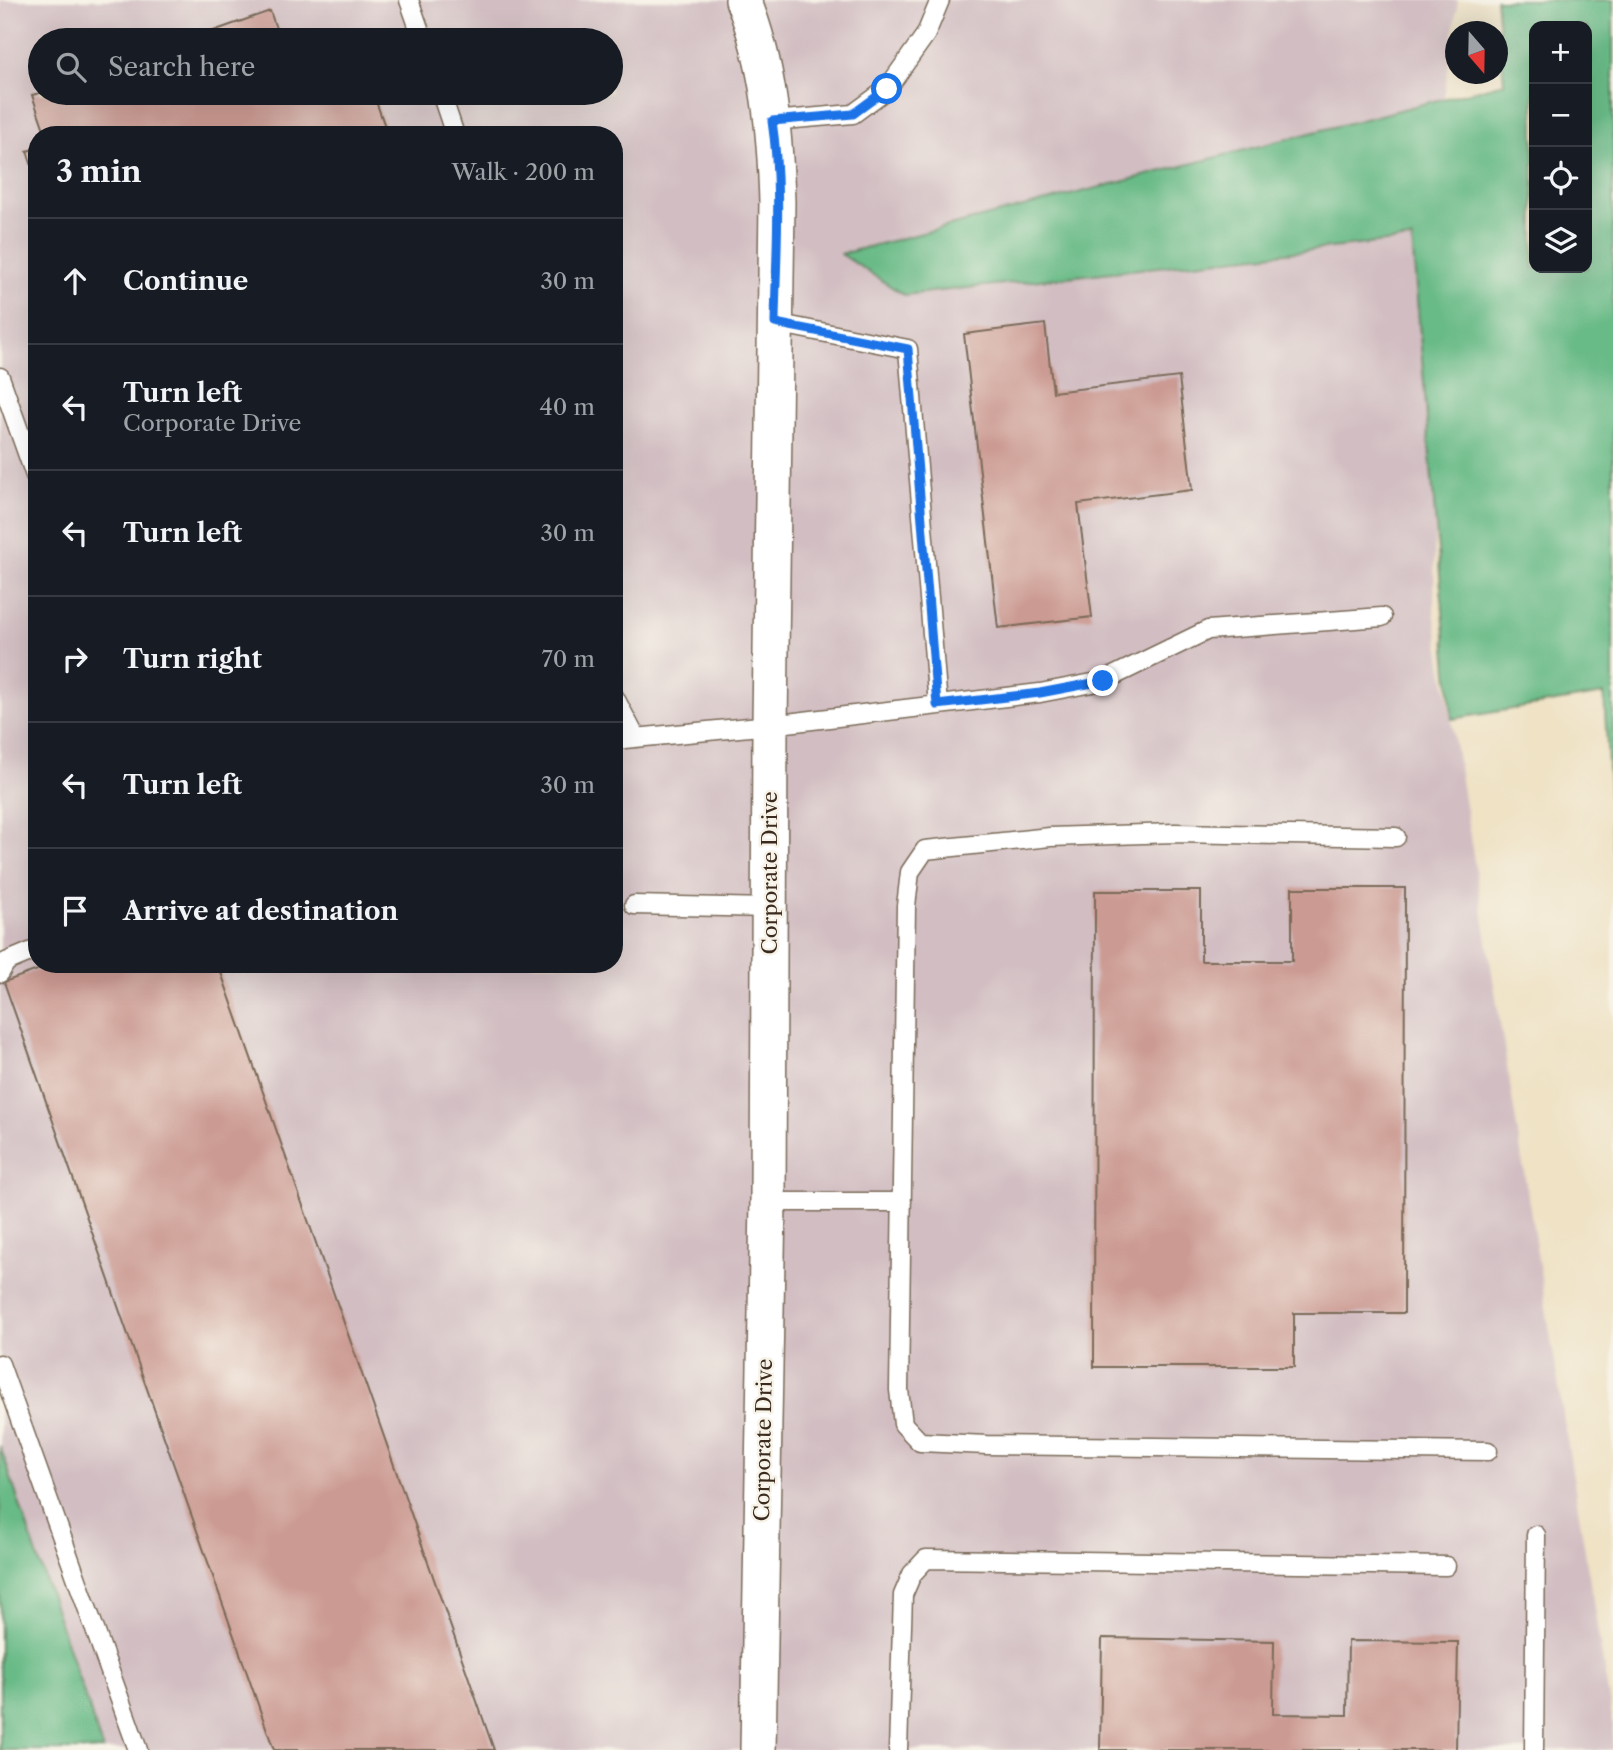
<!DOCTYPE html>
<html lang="en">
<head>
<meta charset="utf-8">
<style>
  :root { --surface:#171b24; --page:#20242c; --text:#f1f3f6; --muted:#9ea1a6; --line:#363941 }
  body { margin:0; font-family:"Libre Caslon Text",serif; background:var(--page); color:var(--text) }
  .controls { position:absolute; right:21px; top:21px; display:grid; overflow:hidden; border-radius:14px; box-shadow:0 7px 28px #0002 }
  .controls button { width:63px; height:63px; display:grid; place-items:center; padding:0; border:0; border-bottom:2px solid var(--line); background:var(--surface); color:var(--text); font:35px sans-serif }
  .compass { position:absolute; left:1445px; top:21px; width:63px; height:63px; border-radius:50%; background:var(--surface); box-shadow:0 7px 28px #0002; rotate:160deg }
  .stop { position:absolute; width:21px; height:21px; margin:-16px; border:5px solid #1a73e8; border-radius:50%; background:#fff }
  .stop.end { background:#1a73e8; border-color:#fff; box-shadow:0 2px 7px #0008 }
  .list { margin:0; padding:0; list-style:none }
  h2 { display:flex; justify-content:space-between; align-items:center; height:91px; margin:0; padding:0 28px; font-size:30px }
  h2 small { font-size:23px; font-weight:400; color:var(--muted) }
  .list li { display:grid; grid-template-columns:46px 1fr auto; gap:21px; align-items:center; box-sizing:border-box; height:126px; padding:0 28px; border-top:2px solid var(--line) }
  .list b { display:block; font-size:26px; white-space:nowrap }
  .list p { margin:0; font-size:23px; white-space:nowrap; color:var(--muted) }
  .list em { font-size:23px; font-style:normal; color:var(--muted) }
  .icon { flex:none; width:38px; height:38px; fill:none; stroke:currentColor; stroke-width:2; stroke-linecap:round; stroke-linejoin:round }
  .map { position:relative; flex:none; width:1613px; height:1750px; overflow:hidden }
  .search { position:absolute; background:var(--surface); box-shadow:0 7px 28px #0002; left:28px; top:28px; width:595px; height:77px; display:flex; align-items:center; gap:18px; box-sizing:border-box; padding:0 24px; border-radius:38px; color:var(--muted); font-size:26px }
  .panel { position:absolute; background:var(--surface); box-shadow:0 7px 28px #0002; left:28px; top:126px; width:595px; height:847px; border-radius:28px }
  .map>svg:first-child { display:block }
  .industrial { fill:#d2bec2; fill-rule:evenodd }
  .forest { fill:#68ba86; stroke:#527252; stroke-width:2; fill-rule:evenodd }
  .building { fill:#cb9a92 }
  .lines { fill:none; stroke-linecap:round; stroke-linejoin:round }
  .service-casing { stroke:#7a6a58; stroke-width:21 }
  .minor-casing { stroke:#7a6a58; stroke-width:38 }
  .service { stroke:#fff; stroke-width:18 }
  .minor { stroke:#fff; stroke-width:35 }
  .route { stroke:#1a73e8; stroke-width:9 }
  .labels { text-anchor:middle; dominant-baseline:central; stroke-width:5; stroke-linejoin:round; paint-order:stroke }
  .street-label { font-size:21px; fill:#3b2a1e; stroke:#f7f3e8 }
</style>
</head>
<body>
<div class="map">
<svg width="1613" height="1750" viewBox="0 0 1613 1750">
  <rect width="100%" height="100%" fill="#f7f3e8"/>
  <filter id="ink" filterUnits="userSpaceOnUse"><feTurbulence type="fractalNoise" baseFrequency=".0143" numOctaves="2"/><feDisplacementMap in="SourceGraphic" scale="14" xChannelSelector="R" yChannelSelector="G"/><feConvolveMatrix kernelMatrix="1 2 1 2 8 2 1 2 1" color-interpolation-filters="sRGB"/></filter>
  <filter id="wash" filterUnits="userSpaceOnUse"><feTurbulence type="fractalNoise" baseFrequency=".00686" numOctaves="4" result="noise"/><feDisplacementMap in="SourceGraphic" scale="28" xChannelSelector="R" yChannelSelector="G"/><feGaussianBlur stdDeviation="1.57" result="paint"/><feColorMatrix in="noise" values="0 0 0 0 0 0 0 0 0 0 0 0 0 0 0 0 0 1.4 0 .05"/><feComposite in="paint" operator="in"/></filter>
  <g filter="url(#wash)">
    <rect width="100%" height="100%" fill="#efe2c5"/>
    <path class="industrial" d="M0 0H1458L1438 139 1434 612 1613 1725V1750H0ZM40 40H611V93H40ZM37 135H614V964H37Z"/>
    <path class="forest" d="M1496 0H1613V849L1604 694 1452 719 1412 239 904 295 841 254 1504 83ZM1534 26H1587V268H1534Z
      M0 1446 103 1750H0Z"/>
    <g id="blocks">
      <path class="building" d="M270 11 280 40H188Z
        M40 93H373L388 135H46L32 95Z
        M37 148V178H36L27 151Z
        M1045 324 1053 392 1179 377 1192 490 1078 504 1092 617 998 628 964 334Z
        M1292 888H1405L1404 1313H1294V1367H1094L1095 891H1201V961H1292Z
        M54 964H218L494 1750H274L4 982Z
        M1102 1638 1274 1641 1273 1714 1347 1715 1348 1641 1458 1642 1456 1750H1100Z"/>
    </g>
  </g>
  <g filter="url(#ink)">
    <use href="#blocks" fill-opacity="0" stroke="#7a6a58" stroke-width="2"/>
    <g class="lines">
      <g class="service-casing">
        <path id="service" d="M409 0 423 40
          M441 93 455 135
          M772 121 853 114 887 89 926 34 940 0
          M775 323 908 349 938 705
          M0 377 37 481
          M614 696 636 738
          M614 740 770 725 1040 693 1103 681 1208 630 1382 617
          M1396 837 1175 833 1050 837 925 850 910 872 906 906 899 1390 903 1424 920 1442 987 1445 1488 1451
          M634 905 769 908
          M0 973 6 962 37 949
          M768 1202H902
          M0 1364 138 1750
          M898 1750 903 1595 912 1574 926 1559 1446 1566
          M1534 1750 1536 1535"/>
      </g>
      <g class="minor-casing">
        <path id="minor" d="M743 0C769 64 775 134 777 202L770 725 768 1202 758 1750"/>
      </g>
      <use href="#service" class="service"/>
      <use href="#minor" class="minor"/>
    </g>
  </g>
  <g class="lines" filter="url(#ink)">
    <path class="route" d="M887 89 853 114 772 121C782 187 776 256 775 323L908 349 937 705 1040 693 1103 681"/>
  </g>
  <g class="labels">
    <g class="street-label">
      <text transform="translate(769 873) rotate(-90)">Corporate Drive</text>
      <text transform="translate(763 1440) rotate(-89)">Corporate Drive</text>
    </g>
  </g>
</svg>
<div class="controls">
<button>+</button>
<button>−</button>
<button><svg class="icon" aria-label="locate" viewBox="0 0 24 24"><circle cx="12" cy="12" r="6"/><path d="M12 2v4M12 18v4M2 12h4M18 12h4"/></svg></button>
<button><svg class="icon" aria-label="layers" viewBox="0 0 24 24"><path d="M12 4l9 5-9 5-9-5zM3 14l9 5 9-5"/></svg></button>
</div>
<svg class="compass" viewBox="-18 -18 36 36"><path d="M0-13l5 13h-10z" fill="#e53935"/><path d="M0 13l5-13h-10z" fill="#9ea1a6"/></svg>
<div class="stop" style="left:887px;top:89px"></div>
<div class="stop end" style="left:1103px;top:681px"></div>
<div class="search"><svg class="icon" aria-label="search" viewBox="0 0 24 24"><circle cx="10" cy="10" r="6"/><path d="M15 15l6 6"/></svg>Search here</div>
<section class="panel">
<h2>3 min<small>Walk · 200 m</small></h2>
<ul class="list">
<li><svg class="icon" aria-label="ahead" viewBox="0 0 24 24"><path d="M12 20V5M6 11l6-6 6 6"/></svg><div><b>Continue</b></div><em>30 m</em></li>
<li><svg class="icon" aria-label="left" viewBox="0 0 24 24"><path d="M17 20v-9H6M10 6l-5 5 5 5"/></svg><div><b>Turn left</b><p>Corporate Drive</p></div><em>40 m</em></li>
<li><svg class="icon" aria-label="left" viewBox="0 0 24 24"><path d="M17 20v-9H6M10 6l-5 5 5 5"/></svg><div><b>Turn left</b></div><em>30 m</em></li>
<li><svg class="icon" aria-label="right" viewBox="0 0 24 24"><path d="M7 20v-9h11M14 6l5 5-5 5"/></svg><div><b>Turn right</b></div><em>70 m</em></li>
<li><svg class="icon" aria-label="left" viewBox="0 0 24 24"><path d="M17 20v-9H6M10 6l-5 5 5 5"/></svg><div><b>Turn left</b></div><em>30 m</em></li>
<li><svg class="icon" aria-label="arrive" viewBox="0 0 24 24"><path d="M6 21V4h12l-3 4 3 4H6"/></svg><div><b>Arrive at destination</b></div></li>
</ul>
</section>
</div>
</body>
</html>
